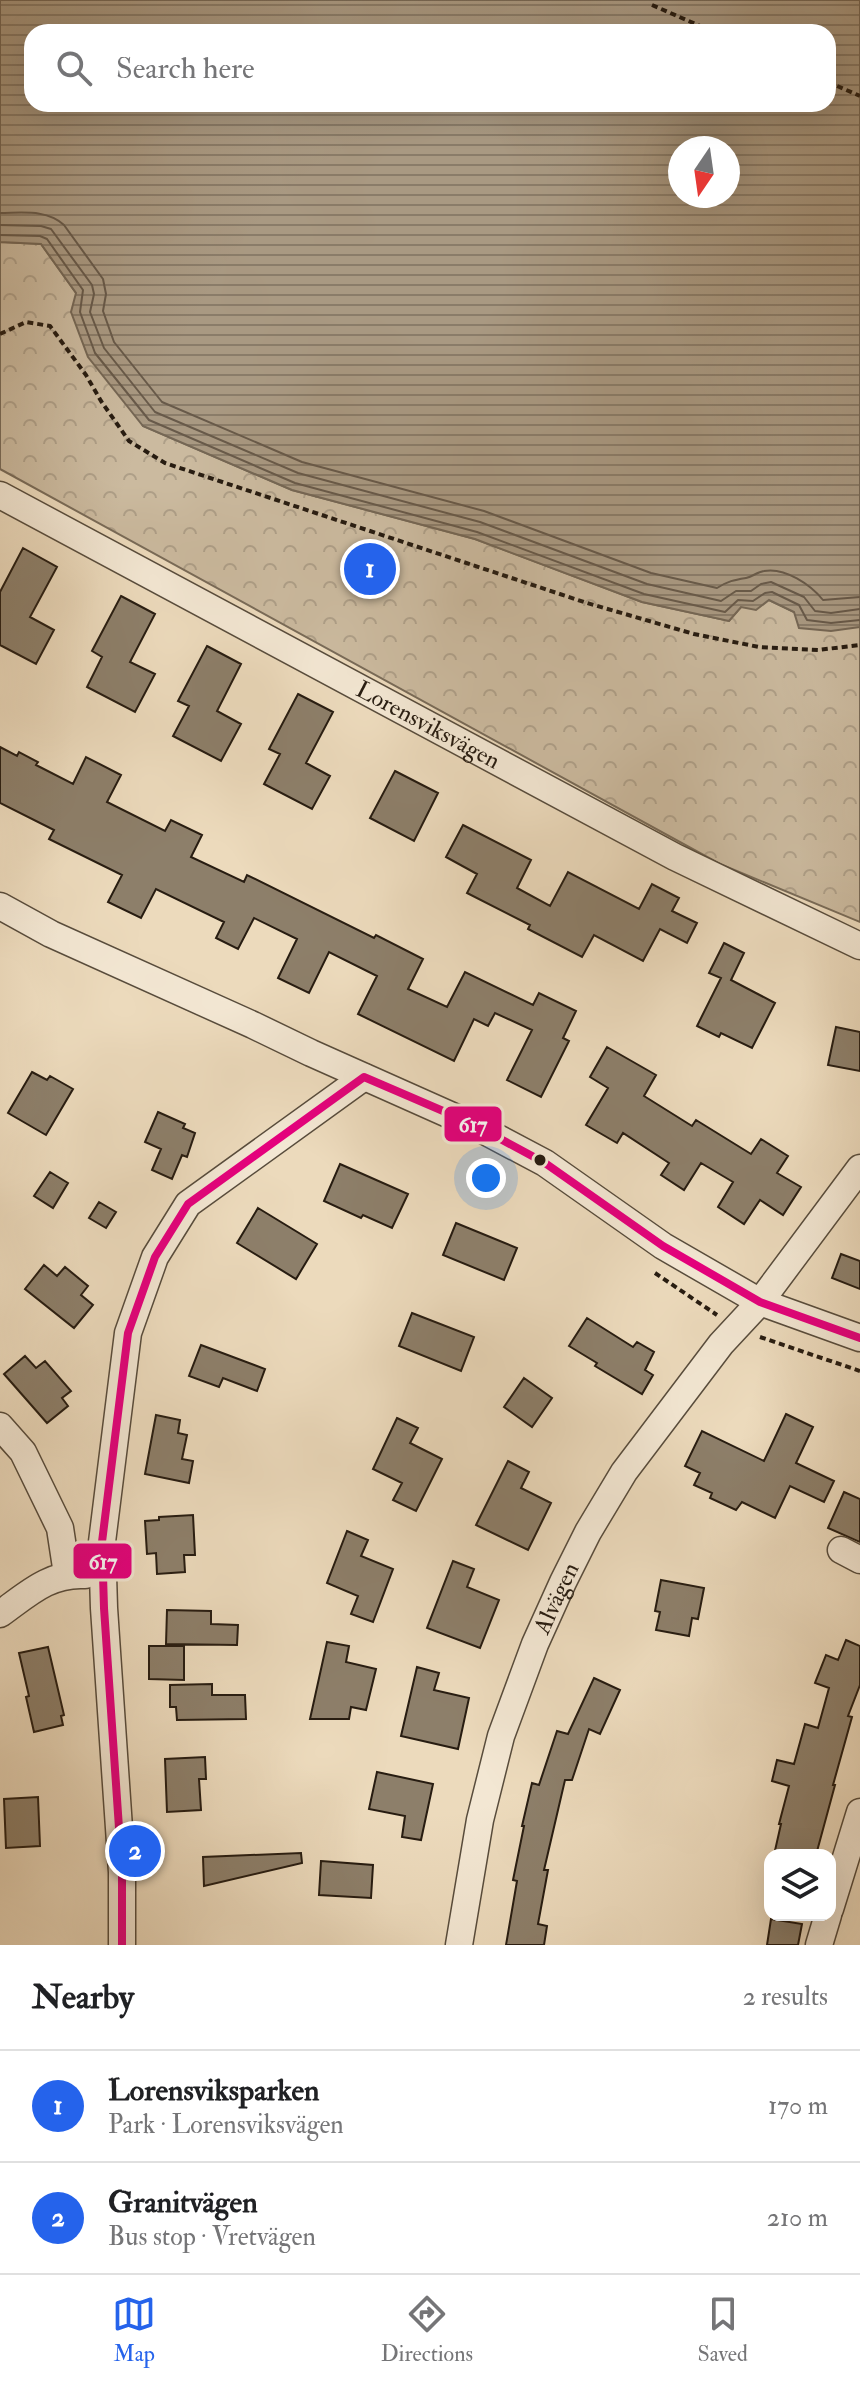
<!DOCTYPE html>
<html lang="en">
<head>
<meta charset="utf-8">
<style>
  :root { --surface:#fff; --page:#f6f6f6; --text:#202124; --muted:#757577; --line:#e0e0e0; --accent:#2563eb }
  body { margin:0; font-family:"IM FELL Double Pica",serif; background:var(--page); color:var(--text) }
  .controls { position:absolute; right:24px; bottom:24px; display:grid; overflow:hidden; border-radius:16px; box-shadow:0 8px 32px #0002 }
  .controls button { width:72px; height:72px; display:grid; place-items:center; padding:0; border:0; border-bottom:2px solid var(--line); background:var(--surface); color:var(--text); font:40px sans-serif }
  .compass { position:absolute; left:668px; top:136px; width:72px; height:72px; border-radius:50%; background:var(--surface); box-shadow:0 8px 32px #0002; rotate:193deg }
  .you { position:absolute; left:486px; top:1178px; width:28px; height:28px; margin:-20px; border:6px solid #fff; border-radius:50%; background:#1a73e8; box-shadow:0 0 0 12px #1a73e833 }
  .badge { display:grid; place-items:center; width:52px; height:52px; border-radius:50%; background:var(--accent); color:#fff; font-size:26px; font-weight:700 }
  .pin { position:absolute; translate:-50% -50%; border:4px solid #fff; box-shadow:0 2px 8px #0006 }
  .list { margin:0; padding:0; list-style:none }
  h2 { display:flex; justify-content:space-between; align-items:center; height:104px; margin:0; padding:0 32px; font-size:34px }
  h2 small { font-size:26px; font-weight:400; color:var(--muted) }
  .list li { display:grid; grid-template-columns:52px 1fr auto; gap:24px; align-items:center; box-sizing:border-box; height:112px; padding:0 32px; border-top:2px solid var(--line) }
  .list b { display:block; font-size:30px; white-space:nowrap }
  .list p { margin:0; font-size:26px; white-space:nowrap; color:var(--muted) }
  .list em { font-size:26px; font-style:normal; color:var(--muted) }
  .icon { flex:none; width:44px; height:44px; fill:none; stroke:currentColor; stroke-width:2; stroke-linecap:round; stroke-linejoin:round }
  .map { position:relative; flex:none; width:860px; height:1945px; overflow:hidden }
  .search { position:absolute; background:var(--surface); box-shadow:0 8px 32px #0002; left:24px; right:24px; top:24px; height:88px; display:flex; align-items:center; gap:20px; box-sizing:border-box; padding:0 28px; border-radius:24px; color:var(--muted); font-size:30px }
  .sheet { height:328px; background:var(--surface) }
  nav { display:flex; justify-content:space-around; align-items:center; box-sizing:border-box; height:112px; border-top:2px solid var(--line); background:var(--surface); font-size:22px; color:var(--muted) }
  nav a { display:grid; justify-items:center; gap:4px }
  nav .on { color:var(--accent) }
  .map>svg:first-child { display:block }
  .park { fill:url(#park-crowns); stroke:#796b58; stroke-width:2 }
  .water { fill:url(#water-rules); stroke:#756755; stroke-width:2; fill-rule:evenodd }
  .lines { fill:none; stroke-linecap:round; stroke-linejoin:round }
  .shore { stroke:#685a4a; stroke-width:2 }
  .building { fill:#8d7f6a; stroke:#271c11; stroke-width:2 }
  .minor-casing { stroke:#584c3c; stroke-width:29 }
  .path { stroke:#271c11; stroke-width:4; stroke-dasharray:6 4; stroke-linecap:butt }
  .minor { stroke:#f3e7d3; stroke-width:26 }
  .bus-1-casing { stroke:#f3e7d3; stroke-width:14 }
  .bus-1 { stroke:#e5007d; stroke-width:8 }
  .bus-dot { fill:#271c11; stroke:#f3e7d3; stroke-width:3 }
  .labels { text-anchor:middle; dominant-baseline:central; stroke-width:7; stroke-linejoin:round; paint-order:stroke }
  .street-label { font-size:24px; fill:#271c11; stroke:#f3e7d3 }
  .line-badge { stroke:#f3e7d3; stroke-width:3 }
  .badge-label { font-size:22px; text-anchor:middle; font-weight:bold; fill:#fff }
</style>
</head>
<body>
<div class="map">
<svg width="860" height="1945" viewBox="0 0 860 1945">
  <defs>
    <pattern id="park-crowns" width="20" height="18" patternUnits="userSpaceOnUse" patternTransform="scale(2)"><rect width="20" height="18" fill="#cbba9f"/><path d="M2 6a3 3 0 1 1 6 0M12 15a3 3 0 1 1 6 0" fill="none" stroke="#ae9f88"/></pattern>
    <pattern id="water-rules" width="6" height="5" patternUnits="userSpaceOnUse" patternTransform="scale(2)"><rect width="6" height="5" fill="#a99982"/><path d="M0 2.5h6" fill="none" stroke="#8a7c69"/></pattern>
  </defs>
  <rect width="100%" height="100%" fill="#ecdabc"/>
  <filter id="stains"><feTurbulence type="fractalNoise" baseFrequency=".0025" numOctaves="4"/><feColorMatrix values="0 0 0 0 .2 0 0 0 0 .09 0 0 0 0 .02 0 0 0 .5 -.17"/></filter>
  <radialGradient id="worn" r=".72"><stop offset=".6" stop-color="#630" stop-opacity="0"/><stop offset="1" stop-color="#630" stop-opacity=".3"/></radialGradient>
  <path class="park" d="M0 242 41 244 76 293 143 426 292 490 475 539 642 602 729 621 741 607 769 600 794 612 860 627V922L720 864 0 469Z"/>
  <path class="water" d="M0 0H860V627L831 631 799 628 794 612 769 600 756 610 741 607 729 621 642 602 475 539 292 490 143 426 88 357 71 312 76 293 41 244 0 242ZM32 32H828V104H32ZM680 148H728V196H680Z"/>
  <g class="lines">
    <path class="shore" d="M0 213C22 213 47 209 64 225L103 279 106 294 103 311 114 342 162 402 302 462 484 511 651 573 717 588C728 581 734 580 746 578 752 577 757 572 764 571 785 567 811 585 823 600L860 597
      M0 225 41 226 51 229 92 285 94 294 90 312 104 348 155 412 298 473 480 522 647 584 721 601 736 591H751L761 584 771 582 804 597 815 611 831 613 860 609
      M0 235 40 236 47 239 83 290 80 312 95 353 149 420 295 483 477 532 644 594 725 612 738 600 753 601 765 593 772 592 799 605 807 620 831 623 860 620"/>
  </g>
  <path class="building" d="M23 548 57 567 30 617 54 630 36 664 0 645V592Z
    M121 596 155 614 130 662 155 674 135 712 87 687 102 657 92 651Z
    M207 646 241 664 217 711 241 724 221 761 173 736 189 706 178 701Z
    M298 694 333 712 306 763 330 776 312 809 264 784 280 754 269 749Z
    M0 747 17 756 19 752 38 762 36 765 73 784 86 757 121 775 107 802 165 831 171 820 202 835 191 857 244 882 247 875 374 938 376 935 423 959 408 989 447 1007 465 972 533 1005 539 993 576 1011 563 1038 569 1041 541 1097 507 1080 532 1030 495 1013 488 1026 474 1019 454 1061 358 1014 377 976 329 952 309 993 278 978 297 939 254 918 238 949 216 938 224 922 156 889 141 918 108 902 122 875 49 839 54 830 0 803Z
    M395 771 438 793 414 841 370 818Z
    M463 825 531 860 517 888 550 906 568 872 639 909 652 884 679 898 672 911 697 923 687 943 660 929 643 961 594 935 582 957 528 929 530 925 467 893 477 874 446 857Z
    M724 943 744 953 731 980 775 1003 752 1048 721 1033 719 1037 697 1026 721 978 709 973Z
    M836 1027 860 1032V1071L828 1065Z
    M607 1047 656 1075 644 1096 692 1126 696 1120 751 1154 761 1139 788 1156 777 1173 801 1187 783 1215 760 1200 744 1224 718 1207 733 1182 701 1163 684 1190 661 1175 669 1163 623 1133 617 1143 586 1125 608 1088 590 1077Z
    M32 1072 47 1080 50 1076 73 1089 46 1135 8 1113Z
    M158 1112 185 1124 183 1128 195 1133 187 1157 182 1155 172 1179 152 1170 161 1149 145 1142Z
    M340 1164 408 1194 392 1228 363 1215 361 1218 324 1201Z
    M50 1172 68 1183 53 1208 34 1196Z
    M99 1202 116 1212 106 1228 89 1218Z
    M258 1208 317 1244 296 1279 237 1243Z
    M456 1223 517 1248 504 1280 443 1255Z
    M841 1254 860 1261V1289L832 1278Z
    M44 1265 57 1276 65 1267 88 1286 81 1295 93 1305 74 1328 25 1289Z
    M412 1313 474 1337 461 1371 399 1346Z
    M587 1318 633 1347 637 1342 654 1352 645 1370 653 1375 642 1394 595 1366 597 1363 569 1346Z
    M201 1345 265 1369 257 1391 223 1378 219 1387 189 1376Z
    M25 1356 36 1368 45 1361 71 1391 62 1398 68 1406 47 1423 4 1374Z
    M524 1378 552 1398 532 1427 504 1407Z
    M786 1414 813 1427 796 1463 834 1481 824 1502 790 1486 775 1518 742 1502 736 1510 710 1498 712 1493 694 1485 700 1473 685 1466 702 1431 764 1461Z
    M156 1415 180 1420 178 1433 187 1435 182 1459 193 1461 189 1483 145 1474Z
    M397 1418 418 1428 410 1443 442 1459 416 1511 393 1500 402 1483 373 1469Z
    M508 1461 529 1472 521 1488 551 1503 528 1550 476 1525Z
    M844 1492 860 1499V1542L828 1528Z
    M193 1515 195 1555H184L185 1572 157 1574 156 1553 147 1554 145 1521 159 1520V1517Z
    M347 1531 368 1540 361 1556 393 1569 373 1622 351 1614 358 1596 327 1583Z
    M453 1561 474 1569 467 1587 499 1600 480 1648 427 1628Z
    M661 1580 704 1588 698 1619 692 1618 689 1636 656 1630 660 1612 655 1611Z
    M167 1610 211 1611V1624L238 1625 237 1645 166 1644Z
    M846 1640 860 1646V1685L848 1716 852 1717 833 1785H835L816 1855H774L781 1824H779L789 1786 772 1781 777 1760 794 1764 805 1724 818 1728 829 1688 815 1683 826 1655 838 1660Z
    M327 1642 349 1646 346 1662 376 1669 366 1710 351 1707 349 1719H310Z
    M149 1646H184V1680L149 1679Z
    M48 1647 64 1715 61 1716 63 1725 34 1732 26 1697 29 1696 19 1653Z
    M417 1667 439 1673 434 1690 469 1698 458 1749 401 1736Z
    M594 1678 620 1690 600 1734 589 1729 572 1780H565L544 1870H548L538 1924 547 1926 544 1945H506L517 1881 513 1880 524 1826H522L532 1783 539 1785 557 1731 568 1734Z
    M212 1684V1695H245L246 1719 177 1720 176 1707H170V1685Z
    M205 1757 206 1779H199L201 1810 167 1812 165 1759Z
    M377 1772 433 1784 421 1840 402 1837 405 1816 369 1809Z
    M38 1797 40 1846 6 1848 4 1799Z
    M301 1853 302 1863 204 1886 203 1857Z
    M321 1861 373 1865 371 1898 319 1895Z
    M771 1919 802 1924 798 1945H767Z"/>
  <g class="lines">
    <g class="minor-casing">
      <g id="minor">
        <path id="s1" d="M0 495 675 857 860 946"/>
        <path d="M0 906 51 934 253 1025 311 1053 477 1127 545 1163 663 1246 760 1302 860 1338"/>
        <path d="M0 1426 23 1452 60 1528 67 1574"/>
        <path d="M841 1550 860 1560"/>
        <path d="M0 1614C28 1594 49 1573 85 1575"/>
        <path d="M830 1909 860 1812"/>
        <path d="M122 1945V1872L104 1608 102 1542 128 1333 155 1257 188 1204 364 1077"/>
        <path id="s2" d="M459 1945 480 1820 501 1736 535 1644 563 1582 588 1532 624 1472 721 1344 760 1302 860 1168"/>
        <path d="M819 1945 828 1915"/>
      </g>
    </g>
    <path class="path" d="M652 5 714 32
      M828 82 860 96
      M0 334 26 322 50 326 86 375 101 401 129 441 165 463 587 603 694 634 759 647 818 650 860 645
      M655 1273 717 1315
      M760 1337 860 1371"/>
    <use href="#minor" class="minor"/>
    <g class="bus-1-casing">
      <path id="bus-1" d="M122 1945V1872L104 1608 102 1542 128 1333 155 1257 188 1204 364 1077 471 1123 545 1163 663 1246 760 1302 860 1338"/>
    </g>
    <use href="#bus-1" class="bus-1"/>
  </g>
  <circle class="bus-dot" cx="540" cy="1160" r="7"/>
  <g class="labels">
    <g class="street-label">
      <text stroke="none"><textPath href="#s1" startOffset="486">Lorensviksvägen</textPath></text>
      <text stroke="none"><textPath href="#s2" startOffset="362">Alvägen</textPath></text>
    </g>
  </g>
  <g class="line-badge">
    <rect x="443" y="1105" width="60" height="38" rx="8" fill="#e5007d"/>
    <rect x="72" y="1542" width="61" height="38" rx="8" fill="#e5007d"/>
  </g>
  <g class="badge-label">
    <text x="473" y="1132">617</text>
    <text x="103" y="1569">617</text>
  </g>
  <rect width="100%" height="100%" filter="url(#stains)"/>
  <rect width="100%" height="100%" fill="url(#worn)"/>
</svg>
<div class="controls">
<button><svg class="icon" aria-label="layers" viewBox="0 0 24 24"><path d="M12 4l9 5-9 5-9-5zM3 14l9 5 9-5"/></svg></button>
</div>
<svg class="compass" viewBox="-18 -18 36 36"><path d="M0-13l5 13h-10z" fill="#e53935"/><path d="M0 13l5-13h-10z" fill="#757577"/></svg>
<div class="you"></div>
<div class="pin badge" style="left:370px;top:569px">1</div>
<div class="pin badge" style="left:135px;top:1851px">2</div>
<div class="search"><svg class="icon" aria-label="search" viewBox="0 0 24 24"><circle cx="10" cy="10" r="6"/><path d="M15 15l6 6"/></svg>Search here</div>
</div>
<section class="sheet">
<h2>Nearby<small>2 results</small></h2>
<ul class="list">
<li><span class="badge">1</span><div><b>Lorensviksparken</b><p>Park · Lorensviksvägen</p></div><em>170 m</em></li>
<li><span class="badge">2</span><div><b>Granitvägen</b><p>Bus stop · Vretvägen</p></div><em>210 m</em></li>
</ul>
</section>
<nav>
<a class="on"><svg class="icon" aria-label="map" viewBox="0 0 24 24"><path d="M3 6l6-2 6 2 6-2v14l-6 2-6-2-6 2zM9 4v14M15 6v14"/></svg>Map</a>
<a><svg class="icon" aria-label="directions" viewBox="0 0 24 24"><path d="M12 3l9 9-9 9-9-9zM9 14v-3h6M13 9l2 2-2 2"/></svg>Directions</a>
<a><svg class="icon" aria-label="saved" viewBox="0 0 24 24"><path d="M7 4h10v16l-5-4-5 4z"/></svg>Saved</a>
</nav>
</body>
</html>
